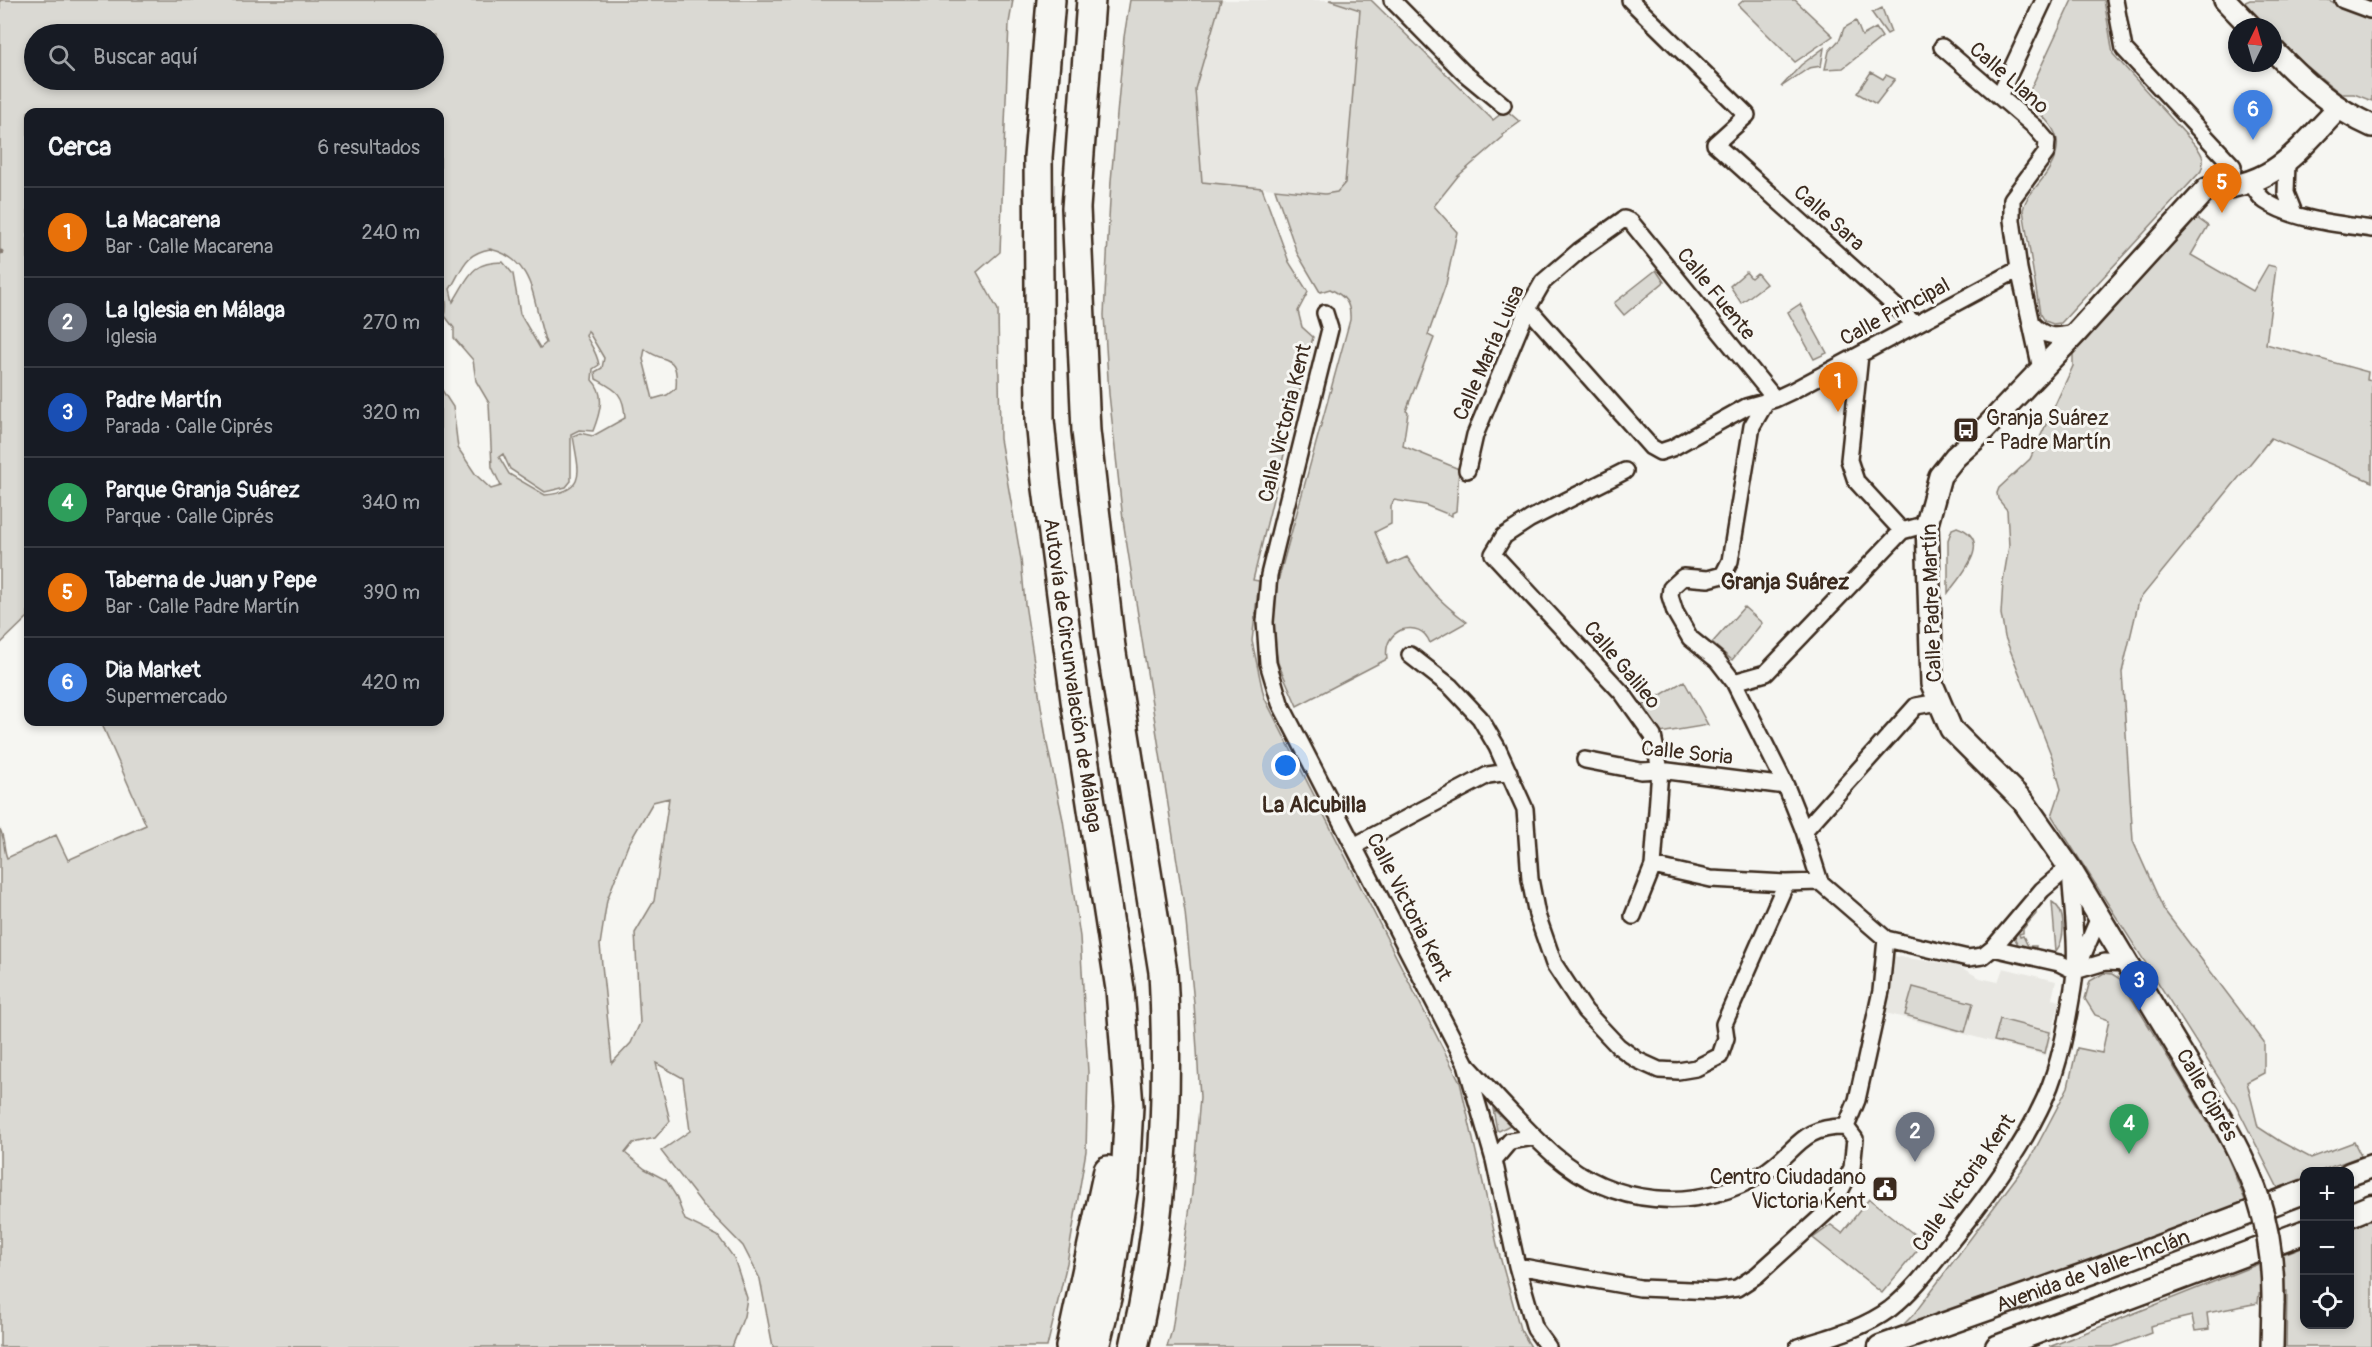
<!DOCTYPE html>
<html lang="es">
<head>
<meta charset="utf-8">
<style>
  :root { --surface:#171b24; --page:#242831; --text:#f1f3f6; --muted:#9ea1a6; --line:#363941; --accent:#0f766e }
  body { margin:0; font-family:Pangolin,sans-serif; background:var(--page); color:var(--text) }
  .controls { position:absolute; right:18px; bottom:18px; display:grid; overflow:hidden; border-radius:12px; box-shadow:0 3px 9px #0003 }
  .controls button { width:54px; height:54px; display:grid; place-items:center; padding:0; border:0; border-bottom:2px solid var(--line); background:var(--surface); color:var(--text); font:30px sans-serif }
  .compass { position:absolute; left:2228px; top:18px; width:54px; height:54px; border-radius:50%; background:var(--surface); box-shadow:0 3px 9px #0003; rotate:5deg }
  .you { position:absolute; left:1286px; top:766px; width:21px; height:21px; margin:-15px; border:4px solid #fff; border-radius:50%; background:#1a73e8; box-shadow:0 0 0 9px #1a73e833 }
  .badge { display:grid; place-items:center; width:39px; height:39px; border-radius:50%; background:var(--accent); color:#fff; font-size:20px; font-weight:700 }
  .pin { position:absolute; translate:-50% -50px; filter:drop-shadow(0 2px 3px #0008) }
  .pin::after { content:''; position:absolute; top:32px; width:21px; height:18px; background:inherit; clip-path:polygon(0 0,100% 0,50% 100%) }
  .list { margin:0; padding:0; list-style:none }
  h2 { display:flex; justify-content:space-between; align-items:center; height:78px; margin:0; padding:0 24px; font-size:26px }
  h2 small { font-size:20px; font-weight:400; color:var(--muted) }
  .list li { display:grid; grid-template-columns:39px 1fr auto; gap:18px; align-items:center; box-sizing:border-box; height:90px; padding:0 24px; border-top:2px solid var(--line) }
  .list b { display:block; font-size:22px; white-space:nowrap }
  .list p { margin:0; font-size:20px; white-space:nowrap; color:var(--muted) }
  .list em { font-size:20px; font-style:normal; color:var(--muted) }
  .icon { flex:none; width:33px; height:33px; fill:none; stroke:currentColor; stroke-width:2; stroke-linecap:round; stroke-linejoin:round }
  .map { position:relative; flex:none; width:2372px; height:1347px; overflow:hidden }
  .search { position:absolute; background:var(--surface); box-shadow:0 3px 9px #0003; left:24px; top:24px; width:420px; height:66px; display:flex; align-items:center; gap:15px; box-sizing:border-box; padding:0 21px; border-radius:33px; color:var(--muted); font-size:22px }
  .panel { position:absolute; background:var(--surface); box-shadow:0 3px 9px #0003; left:24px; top:108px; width:420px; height:618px; border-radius:12px }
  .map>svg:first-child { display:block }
  .built { fill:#e8e7e2 }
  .green { fill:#dad9d3; stroke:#8a8278; stroke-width:1.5; fill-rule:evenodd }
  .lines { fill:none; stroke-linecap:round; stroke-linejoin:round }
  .stream { stroke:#857a71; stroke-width:5 }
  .street-casing { stroke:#3b2a1e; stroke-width:20 }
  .secondary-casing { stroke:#3b2a1e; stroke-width:26 }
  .primary-casing { stroke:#3b2a1e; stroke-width:27 }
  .highway-casing { stroke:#3b2a1e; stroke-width:32 }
  .street { stroke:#f6f6f2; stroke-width:15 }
  .secondary { stroke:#f6f6f2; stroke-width:21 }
  .primary { stroke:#f6f6f2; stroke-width:22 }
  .highway { stroke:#f6f6f2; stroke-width:27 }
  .secondary-bridge-casing { stroke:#3b2a1e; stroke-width:26; stroke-linecap:butt }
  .secondary-bridge { stroke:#f6f6f2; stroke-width:21 }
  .labels { text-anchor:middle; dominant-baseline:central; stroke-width:6; stroke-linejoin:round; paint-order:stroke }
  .street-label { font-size:21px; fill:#3b2a1e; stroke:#f6f6f2 }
  .poi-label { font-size:21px; fill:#3b2a1e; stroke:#f6f6f2; text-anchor:start }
  .neighbourhood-label { font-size:22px; font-weight:bold; fill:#3b2a1e; stroke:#f6f6f2 }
</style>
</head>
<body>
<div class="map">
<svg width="2372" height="1347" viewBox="0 0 2372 1347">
  <rect width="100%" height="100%" fill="#f6f6f2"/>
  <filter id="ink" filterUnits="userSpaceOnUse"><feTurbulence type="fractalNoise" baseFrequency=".0167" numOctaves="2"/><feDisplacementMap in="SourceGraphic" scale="12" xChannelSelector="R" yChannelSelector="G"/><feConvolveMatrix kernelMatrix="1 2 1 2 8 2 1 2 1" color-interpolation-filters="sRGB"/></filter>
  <g filter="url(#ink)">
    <path class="built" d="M1221 0H1361L1345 183 1337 192 1325 194 1202 182 1195 89Z
      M1893 956 1949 964 1951 962 1980 978 1998 982 2003 968 2056 981 2052 999 2060 1001 2046 1056 1886 1013Z"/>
    <path class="green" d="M0 0H1013L1009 23 1000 252 977 272 998 310 1000 439 1021 559 1025 604 1047 744 1063 820 1080 937 1088 1072 1086 1151 1067 1263 1047 1347H773L760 1279 743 1246 703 1205 661 1151 690 1131 683 1078 656 1063 670 1121 655 1138 633 1143 625 1153 645 1169 666 1180 676 1196 685 1220 718 1236 734 1258 747 1298 744 1316 732 1347H0V829C5 839 3 848 7 858L56 835 68 860 146 825 101 722H440V387L453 407 458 448 476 475 491 489 501 486 492 467 489 403 476 381 473 360 454 338V328L445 316C448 305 446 297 440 287V112H28V617L0 644ZM34 34H434V80H34ZM490 249C538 260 532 306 546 343L540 348 520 314 513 274 503 262C469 262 469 278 453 302L450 289C463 269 463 254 490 249ZM588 331 604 358 602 368 595 372 596 379C616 390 624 393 625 418L593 436 580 433 573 436C578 470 589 491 545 495L509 474 499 457 503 454 510 469 545 492 566 487 571 481V434L579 430 593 431C600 413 606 394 592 380L593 369 599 365C597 353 592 347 586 336ZM645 349C664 365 679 351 676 388L667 395 653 399 643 359ZM669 798 654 901 635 933 640 1023 631 1043 612 1063 600 945 607 900 628 845 653 802Z
      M1130 0H1221L1195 89 1202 182 1262 188 1289 262 1308 292 1298 311 1302 327 1313 337 1253 580 1259 581 1252 641 1264 697 1460 1082 1499 1253 1520 1329 1531 1347H1167L1172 1330 1192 1193 1200 1097 1194 1003 1185 912 1123 520 1109 394 1104 315 1111 181 1124 37Z
      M1329 0H1371L1493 120 1506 110 1520 122 1502 135 1503 137 1458 176 1434 206 1457 232 1446 284 1428 335 1434 338 1406 411 1408 412 1403 446 1459 469 1456 511 1452 513V516L1425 505 1394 500 1391 506V524L1375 532 1389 565 1407 557C1428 588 1436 599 1467 622L1430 643C1425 630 1414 626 1401 630 1389 636 1385 646 1387 659L1297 706 1278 663 1272 629 1275 592 1350 320C1351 303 1345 296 1330 289L1320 292 1297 253 1275 189 1325 194 1337 192 1345 183 1360 10Z
      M1744 0H1795L1833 36 1795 62 1738 5Z
      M2072 0H2104L2113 54 2196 146C2203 155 2205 160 2201 171L2061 323 2053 324 2045 321 2040 313 2023 210C2025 198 2033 191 2040 182 2070 144 2059 128 2025 101Z
      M2250 0H2328L2372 18V101L2354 94H2341L2303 63 2273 33V27H2267L2243 3Z
      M1882 8 1891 32 1887 34 1872 13Z
      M1856 21 1862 36 1876 28 1882 37 1843 68 1825 69 1829 51 1840 39 1844 28Z
      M1824 48 1821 66 1809 68 1781 87 1801 65Z
      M1871 72 1883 79 1886 75 1895 79 1876 104 1857 93Z
      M2197 218 2208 226 2191 255 2253 291 2268 265 2276 267 2266 344 2368 372 2367 380 2372 381V482L2271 438 2139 600 2122 672 2133 841 2164 910 2264 1042V1073L2247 1082 2258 1127 2281 1142 2311 1158 2354 1142 2361 1156 2320 1171 2304 1172V1178L2278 1188 2236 1105 2052 816 2061 789 2052 757 2005 637 2001 614 2003 581 2009 546 2007 510 1998 499 1997 493 1999 488 2030 459 2073 366V354Z
      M1656 270 1664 282 1624 315 1614 303Z
      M1746 272 1751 278 1757 273 1766 284 1741 303 1730 286Z
      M1800 304 1827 353 1814 359 1788 312Z
      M1957 527C1995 540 1961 575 1948 593V540L1952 529Z
      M1744 607 1762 623 1732 660 1712 643Z
      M1684 681 1708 725 1660 733 1644 705Z
      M2052 902C2067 911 2065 940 2056 951Z
      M2036 907V914L2023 929V933L2019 934 2020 937 2023 936 2028 946H2036L2035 953 2020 948 2015 939V930Z
      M2104 973 2112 974 2120 979 2224 1149 2247 1205 1894 1334 1914 1314 2030 1159 2068 1087 2077 1048 2102 1053 2109 1020 2095 1015 2085 999 2090 981Z
      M1913 987 1973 1003 1965 1032 1905 1015Z
      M2000 1019 2050 1032 2045 1053 1994 1041Z
      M1493 1109 1510 1125 1499 1131 1497 1130Z
      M1869 1199 1924 1242 1882 1293 1813 1238 1831 1225 1842 1233Z
      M2372 1219V1347H2286L2287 1291 2259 1294 2258 1303 2207 1313 2209 1329 2195 1331 2192 1316 2150 1326 2151 1333 2113 1347H2049L2304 1246V1324H2350V1228Z"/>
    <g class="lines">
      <path class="stream" d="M0 252H1"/>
      <g class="street-casing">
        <path id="street" d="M1392 0 1463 72 1503 105
          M1630 0 1747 115 1715 144 1915 324
          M2115 0 2124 49 2233 166 2231 188
          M2343 0 2370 10 2372 9
          M1942 47 2035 127 2047 141 2046 153 2012 199V220L2019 269 2041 369
          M1999 96 2044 0
          M2287 162 2286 193 2294 213
          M2251 183C2255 189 2259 197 2265 201 2293 220 2339 224 2372 229
          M1528 308 1651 447 1660 452 1672 448 1746 407 1775 399 1792 391 2019 269
          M1325 313 1330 329 1269 575 1265 622 1268 663 1280 703 1466 1064 1494 1160 1517 1266 1535 1329 1548 1347
          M2031 323C2046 339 2055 337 2076 333
          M1860 355 1849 460 1856 481 1902 531
          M1767 400 1752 426 1730 561 1723 575 1708 579 1683 577 1671 588 1670 596 1675 612 1690 638 1717 660 1734 682 1786 786 1804 831 1820 882 1886 939 1968 958 1983 956 1993 948 2042 890 2069 867
          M1467 470 1475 435 1528 308 1543 282 1579 251 1624 219 1631 222 1775 399
          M1625 471 1530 519 1504 536 1493 554 1623 694 1653 736 1660 770 1653 866 1633 916
          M1410 655 1451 687 1480 718 1497 747 1525 809 1530 879 1537 915 1554 964 1585 1011 1618 1046 1637 1060 1659 1070 1678 1071 1696 1068 1720 1056 1726 1038 1724 1024 1786 883
          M1734 682 1766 673 1902 531 1927 524
          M1585 760 1641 771 1660 770 1786 786
          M1804 831 1916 706 1939 702
          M1354 846 1488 775 1509 772
          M1653 866 1711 879 1786 883 1820 882
          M1993 948 2059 963 2075 971
          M2077 969 2100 915
          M2075 971 2105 962 2128 963
          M1468 1066C1496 1096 1523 1128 1554 1155 1613 1206 1694 1214 1762 1174 1797 1153 1798 1126 1846 1127
          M1846 1127 1857 1100 1881 991 1886 939
          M1494 1160 1510 1141 1535 1137
          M1517 1266 1640 1288 1716 1291 1737 1288 1757 1275 1832 1207 1852 1168 1855 1139 1846 1127
          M1798 1347C1830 1337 1863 1329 1890 1309 1913 1291 1930 1268 1948 1245 1984 1200 2021 1151 2045 1098 2060 1065 2067 1024 2073 988 2079 952 2072 907 2070 870"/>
      </g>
      <g class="secondary-casing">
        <path id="secondary" d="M2225 0 2251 27
          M2273 50C2303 81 2332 108 2372 126
          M2212 1104 2069 867 2023 801 1951 729 1932 684 1927 524 1940 476 1955 457 1976 438 2076 333 2207 189C2274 187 2295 153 2338 109
          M2272 1347 2273 1302"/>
      </g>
      <g class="primary-casing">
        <g id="primary">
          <path d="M2350 1174 2372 1166"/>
          <path d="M2350 1215 2372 1206"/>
          <path id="s1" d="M1880 1347 2095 1271 2304 1192"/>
          <path d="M1997 1347 2304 1232"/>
        </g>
      </g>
      <g class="highway-casing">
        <g id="highway">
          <path id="s2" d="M1051 0 1038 157 1040 420 1046 481 1075 700 1120 989 1129 1106 1125 1179 1107 1298 1095 1347"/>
          <path d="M1091 0 1076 208 1086 431 1111 647 1163 972C1170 1098 1163 1224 1134 1347"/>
          <path d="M1070 1347 1108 1170"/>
        </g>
      </g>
      <use href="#street" class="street"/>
      <use href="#secondary" class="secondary"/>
      <use href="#primary" class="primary"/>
      <use href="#highway" class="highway"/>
      <g class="secondary-bridge-casing">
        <path id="secondary-bridge" d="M2212 1104C2253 1171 2274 1223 2273 1302"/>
      </g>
      <use href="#secondary-bridge" class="secondary-bridge"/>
    </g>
  </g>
  <defs>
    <g id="bus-square" transform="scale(1.35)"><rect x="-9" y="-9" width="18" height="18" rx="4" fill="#3b2a1e" stroke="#f6f6f2"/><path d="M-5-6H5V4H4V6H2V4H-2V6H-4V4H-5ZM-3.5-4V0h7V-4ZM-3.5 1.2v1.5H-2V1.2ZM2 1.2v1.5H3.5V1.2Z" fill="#fff"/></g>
    <g id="civic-square" transform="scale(1.35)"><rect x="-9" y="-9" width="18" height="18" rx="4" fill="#3b2a1e" stroke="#f6f6f2"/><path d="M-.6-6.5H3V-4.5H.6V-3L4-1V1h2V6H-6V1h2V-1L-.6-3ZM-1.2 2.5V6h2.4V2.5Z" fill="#fff"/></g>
  </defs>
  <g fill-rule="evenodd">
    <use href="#bus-square" x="1966" y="430"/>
    <use href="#civic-square" x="1885" y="1189"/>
  </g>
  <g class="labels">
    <g class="street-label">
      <text transform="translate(2009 78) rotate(41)">Calle Llano</text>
      <text transform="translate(1829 218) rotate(42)">Calle Sara</text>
      <text transform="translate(1716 294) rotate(51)">Calle Fuente</text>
      <text transform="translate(1895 312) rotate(-28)">Calle Principal</text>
      <text transform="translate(1489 353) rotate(-66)">Calle María Luisa</text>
      <text transform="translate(1285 423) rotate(-76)">Calle Victoria Kent</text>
      <text transform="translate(1932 603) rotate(-92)">Calle Padre Martín</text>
      <text transform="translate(1622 665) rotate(50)">Calle Galileo</text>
      <text stroke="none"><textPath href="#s2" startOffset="678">Autovía de Circunvalación de Málaga</textPath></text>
      <text transform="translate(1687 753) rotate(6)">Calle Soria</text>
      <text transform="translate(1409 907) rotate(63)">Calle Victoria Kent</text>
      <text transform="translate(2207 1095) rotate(60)">Calle Ciprés</text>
      <text transform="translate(1964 1183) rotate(-55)">Calle Victoria Kent</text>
      <text stroke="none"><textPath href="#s1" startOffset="226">Avenida de Valle-Inclán</textPath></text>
    </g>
    <g class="poi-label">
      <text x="1986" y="418">Granja Suárez<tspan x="1986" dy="24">- Padre Martín</tspan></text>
      <text x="1866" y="1177" text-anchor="end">Centro Ciudadano<tspan x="1866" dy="24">Victoria Kent</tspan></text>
    </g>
    <g class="neighbourhood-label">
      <text x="1785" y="582">Granja Suárez</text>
      <text x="1314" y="805">La Alcubilla</text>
    </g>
  </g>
</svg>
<div class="controls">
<button>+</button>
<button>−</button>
<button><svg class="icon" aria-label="locate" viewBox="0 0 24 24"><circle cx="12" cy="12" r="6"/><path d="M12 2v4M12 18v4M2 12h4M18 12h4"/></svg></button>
</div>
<svg class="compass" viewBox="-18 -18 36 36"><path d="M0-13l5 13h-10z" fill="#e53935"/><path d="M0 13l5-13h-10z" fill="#9ea1a6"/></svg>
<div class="you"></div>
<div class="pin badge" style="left:1838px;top:412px;background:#e8710a">1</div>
<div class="pin badge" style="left:1915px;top:1162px;background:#6b7280">2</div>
<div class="pin badge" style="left:2139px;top:1011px;background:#1a4fb4">3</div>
<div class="pin badge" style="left:2129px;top:1154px;background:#2e9e5b">4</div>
<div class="pin badge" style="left:2222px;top:213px;background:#e8710a">5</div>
<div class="pin badge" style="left:2253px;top:140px;background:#3f7fe0">6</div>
<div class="search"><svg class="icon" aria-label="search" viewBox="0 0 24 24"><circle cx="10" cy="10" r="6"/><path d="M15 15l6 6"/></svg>Buscar aquí</div>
<section class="panel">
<h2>Cerca<small>6 resultados</small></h2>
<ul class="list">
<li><span class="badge" style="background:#e8710a">1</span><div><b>La Macarena</b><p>Bar · Calle Macarena</p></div><em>240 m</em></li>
<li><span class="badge" style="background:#6b7280">2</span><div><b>La Iglesia en Málaga</b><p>Iglesia</p></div><em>270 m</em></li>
<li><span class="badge" style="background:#1a4fb4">3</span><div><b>Padre Martín</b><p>Parada · Calle Ciprés</p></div><em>320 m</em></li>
<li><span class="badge" style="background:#2e9e5b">4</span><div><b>Parque Granja Suárez</b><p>Parque · Calle Ciprés</p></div><em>340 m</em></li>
<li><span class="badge" style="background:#e8710a">5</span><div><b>Taberna de Juan y Pepe</b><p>Bar · Calle Padre Martín</p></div><em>390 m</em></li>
<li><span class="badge" style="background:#3f7fe0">6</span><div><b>Dia Market</b><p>Supermercado</p></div><em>420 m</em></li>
</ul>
</section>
</div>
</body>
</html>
